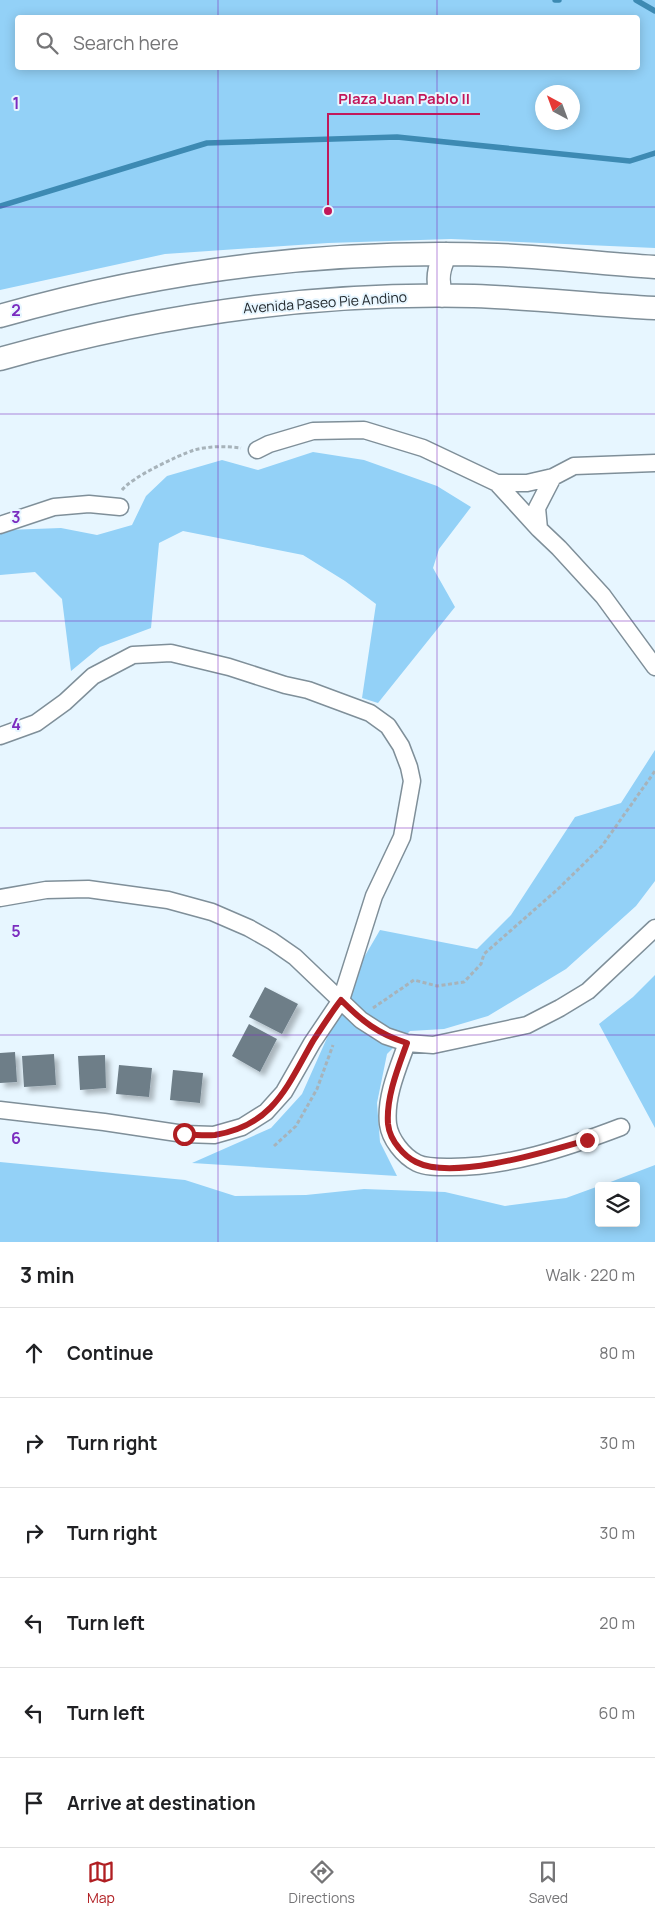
<!DOCTYPE html>
<html lang="en">
<head>
<meta charset="utf-8">
<style>
  :root { --surface:#fff; --page:#f2f2f2; --text:#202124; --muted:#757577; --line:#e0e0e0; --accent:#b01e22 }
  body { margin:0; font-family:Manrope,sans-serif; background:var(--page); color:var(--text) }
  .controls { position:absolute; right:15px; bottom:15px; display:grid; overflow:hidden; border-radius:5px; box-shadow:0 2px 12px #0003 }
  .controls button { width:45px; height:45px; display:grid; place-items:center; padding:0; border:0; border-bottom:1px solid var(--line); background:var(--surface); color:var(--text); font:25px sans-serif }
  .compass { position:absolute; left:535px; top:85px; width:45px; height:45px; border-radius:50%; background:var(--surface); box-shadow:0 2px 12px #0003; rotate:319deg }
  .stop { position:absolute; width:15px; height:15px; margin:-11px; border:4px solid #b01e22; border-radius:50%; background:#fff }
  .stop.end { background:#b01e22; border-color:#fff; box-shadow:0 1px 5px #0008 }
  .list { margin:0; padding:0; list-style:none }
  h2 { display:flex; justify-content:space-between; align-items:center; height:65px; margin:0; padding:0 20px; font-size:21px }
  h2 small { font-size:16px; font-weight:400; color:var(--muted) }
  .list li { display:grid; grid-template-columns:32px 1fr auto; gap:15px; align-items:center; box-sizing:border-box; height:90px; padding:0 20px; border-top:1px solid var(--line) }
  .list b { display:block; font-size:19px; white-space:nowrap }
  .list em { font-size:16px; font-style:normal; color:var(--muted) }
  .icon { flex:none; width:28px; height:28px; fill:none; stroke:currentColor; stroke-width:2; stroke-linecap:round; stroke-linejoin:round }
  .map { position:relative; flex:none; width:655px; height:1242px; overflow:hidden }
  .search { position:absolute; background:var(--surface); box-shadow:0 2px 12px #0003; left:15px; right:15px; top:15px; height:55px; display:flex; align-items:center; gap:12px; box-sizing:border-box; padding:0 18px; border-radius:5px; color:var(--muted); font-size:19px }
  .sheet { height:605px; background:var(--surface) }
  nav { display:flex; justify-content:space-around; align-items:center; box-sizing:border-box; height:70px; border-top:1px solid var(--line); background:var(--surface); font-size:14px; color:var(--muted) }
  nav a { display:grid; justify-items:center; gap:2px }
  nav .on { color:var(--accent) }
  .map>svg:first-child { display:block }
  .green { fill:#93d1f7; fill-rule:evenodd }
  .lines { fill:none; stroke-linecap:round; stroke-linejoin:round }
  .stream { stroke:#3d8ab3; stroke-width:5.5 }
  .building { fill:#6e7e88; filter:url(#shadow) }
  .street-casing { stroke:#7f8f99; stroke-width:19 }
  .secondary-casing { stroke:#7f8f99; stroke-width:25 }
  .path { stroke:#a7b3ba; stroke-width:3; stroke-dasharray:4 2.5; stroke-linecap:butt }
  .street { stroke:#fff; stroke-width:16 }
  .secondary { stroke:#fff; stroke-width:22 }
  .route { stroke:#b01e22; stroke-width:6 }
  .grid { fill:none; stroke:#7b2cbf; stroke-width:1; stroke-opacity:0.55 }
  .labels { text-anchor:middle; dominant-baseline:central; stroke-width:4; stroke-linejoin:round; paint-order:stroke }
  .street-label { font-size:14px; fill:#23292d; stroke:#e7f6ff }
  .grid-label { font-size:16px; text-anchor:middle; font-weight:bold; fill:#7b2cbf; stroke:#e7f6ff; stroke-width:4; stroke-linejoin:round; paint-order:stroke }
  .leader { fill:none; stroke:#c2185b; stroke-width:2 }
  .callout-dot { fill:#c2185b; stroke:#e7f6ff; stroke-width:2 }
  .callout-label { font-size:15px; text-anchor:middle; font-weight:bold; fill:#c2185b; stroke:#e7f6ff; stroke-width:4; stroke-linejoin:round; paint-order:stroke }
</style>
</head>
<body>
<div class="map">
<svg width="655" height="1242" viewBox="0 0 655 1242">
  <defs>
    <filter id="shadow"><feDropShadow dx="4.5" dy="4.5" stdDeviation="2.5" flood-color="#0004"/></filter>
  </defs>
  <rect width="100%" height="100%" fill="#e7f6ff"/>
  <path class="green" d="M0 0H655V248L451 239 328 243 165 254 0 290ZM18 18H638V68H18ZM542 92H572V122H542Z
    M313 452 364 460 437 486 471 507 439 549 433 568 455 607 378 703 362 698 376 604 345 581 303 555 183 531 159 543 151 628 100 647 71 671 62 599 35 572 0 575V534L6 530 61 528 97 535 132 525 146 496 167 476 222 460 258 470Z
    M655 750V881L636 906 566 969 488 1016 444 1029 410 1031 387 1054 377 1103 380 1142 397 1176 192 1163 271 1128 302 1094 359 966 380 930 477 949 511 915 575 817 621 803Z
    M655 975V1128L599 1024 633 997Z
    M0 1162 185 1180 235 1196 306 1195 364 1189 445 1192 505 1206 566 1198 599 1186V1223H636V1186H600L655 1165V1242H0Z"/>
  <g class="lines">
    <path class="stream" d="M555 0H559
      M636 0 655 11
      M0 206 207 143 397 137 630 161 655 153"/>
  </g>
  <path class="building" d="M265 987 298 1004 282 1034 249 1017Z
    M249 1024 277 1039 260 1072 232 1056Z
    M15 1052 17 1082 0 1083V1053Z
    M54 1054 56 1085 24 1087 22 1056Z
    M105 1055 106 1088 80 1090 78 1056Z
    M119 1065 152 1068 149 1097 116 1094Z
    M173 1070 203 1073 200 1103 170 1100Z"/>
  <g class="lines">
    <g class="street-casing">
      <path id="street" d="M257 450 269 444 313 431 364 430 423 448 497 483 539 529
        M655 463 574 466 553 477 537 508 539 529 559 548 603 596 655 667
        M497 483H527L553 477
        M0 525 54 507 89 504 120 507
        M0 736 36 723 65 702 93 676 133 655 171 653 229 667 285 685 308 690 370 713 388 726 401 746 409 767 412 781 402 837 374 896 341 1000 312 1043 284 1092 266 1112 242 1127 214 1135 184 1134 104 1122 0 1110
        M0 898 46 890 88 889 168 900 212 912 249 928 272 941 295 957 361 1020 386 1036 407 1043 433 1045 527 1025 560 1008 588 991 655 928
        M407 1043C398 1068 385 1097 388 1124 390 1139 403 1156 417 1163 425 1167 437 1167 447 1167 506 1168 566 1148 621 1127"/>
    </g>
    <g class="secondary-casing">
      <path id="secondary" d="M442 296C436 281 438 268 446 254
        M0 316C161 270 329 249 497 255 550 257 602 264 655 267
        M0 359C155 315 313 292 474 296 534 298 595 305 655 308"/>
    </g>
    <path class="path" d="M122 490C132 477 177 456 194 450 209 446 226 446 241 448
      M373 1008 414 980 437 986 464 982 481 964 484 954 558 889 602 846 655 771
      M274 1146 296 1126 317 1089 333 1045"/>
    <use href="#street" class="street"/>
    <use href="#secondary" class="secondary"/>
  </g>
  <g class="lines">
    <path class="route" d="M184 1134C194 1135 205 1136 215 1135 274 1125 287 1086 313 1041 322 1027 331 1013 341 1000 362 1021 378 1034 407 1043 398 1068 386 1097 388 1124 389 1133 393 1141 399 1148 403 1153 410 1159 416 1162 453 1181 548 1151 587 1140"/>
  </g>
  <path class="grid" d="M218 0V18M437 0V18M218 68V1242M437 68V1242M0 207H655M0 414H655M0 621H655M0 828H655M0 1035H655"/>
  <g class="labels">
    <g class="street-label">
      <text transform="translate(325 302) rotate(-4)">Avenida Paseo Pie Andino</text>
    </g>
  </g>
  <g class="grid-label">
    <text x="16" y="109">1</text>
    <text x="16" y="316">2</text>
    <text x="16" y="523">3</text>
    <text x="16" y="730">4</text>
    <text x="16" y="937">5</text>
    <text x="16" y="1144">6</text>
  </g>
  <path class="leader" d="M328 211L328 114H480"/>
  <circle class="callout-dot" cx="328" cy="211" r="5"/>
  <g class="callout-label">
    <text x="404" y="104">Plaza Juan Pablo II</text>
  </g>
</svg>
<div class="controls">
<button><svg class="icon" aria-label="layers" viewBox="0 0 24 24"><path d="M12 4l9 5-9 5-9-5zM3 14l9 5 9-5"/></svg></button>
</div>
<svg class="compass" viewBox="-18 -18 36 36"><path d="M0-13l5 13h-10z" fill="#e53935"/><path d="M0 13l5-13h-10z" fill="#757577"/></svg>
<div class="stop" style="left:184px;top:1134px"></div>
<div class="stop end" style="left:587px;top:1140px"></div>
<div class="search"><svg class="icon" aria-label="search" viewBox="0 0 24 24"><circle cx="10" cy="10" r="6"/><path d="M15 15l6 6"/></svg>Search here</div>
</div>
<section class="sheet">
<h2>3 min<small>Walk · 220 m</small></h2>
<ul class="list">
<li><svg class="icon" aria-label="ahead" viewBox="0 0 24 24"><path d="M12 20V5M6 11l6-6 6 6"/></svg><div><b>Continue</b></div><em>80 m</em></li>
<li><svg class="icon" aria-label="right" viewBox="0 0 24 24"><path d="M7 20v-9h11M14 6l5 5-5 5"/></svg><div><b>Turn right</b></div><em>30 m</em></li>
<li><svg class="icon" aria-label="right" viewBox="0 0 24 24"><path d="M7 20v-9h11M14 6l5 5-5 5"/></svg><div><b>Turn right</b></div><em>30 m</em></li>
<li><svg class="icon" aria-label="left" viewBox="0 0 24 24"><path d="M17 20v-9H6M10 6l-5 5 5 5"/></svg><div><b>Turn left</b></div><em>20 m</em></li>
<li><svg class="icon" aria-label="left" viewBox="0 0 24 24"><path d="M17 20v-9H6M10 6l-5 5 5 5"/></svg><div><b>Turn left</b></div><em>60 m</em></li>
<li><svg class="icon" aria-label="arrive" viewBox="0 0 24 24"><path d="M6 21V4h12l-3 4 3 4H6"/></svg><div><b>Arrive at destination</b></div></li>
</ul>
</section>
<nav>
<a class="on"><svg class="icon" aria-label="map" viewBox="0 0 24 24"><path d="M3 6l6-2 6 2 6-2v14l-6 2-6-2-6 2zM9 4v14M15 6v14"/></svg>Map</a>
<a><svg class="icon" aria-label="directions" viewBox="0 0 24 24"><path d="M12 3l9 9-9 9-9-9zM9 14v-3h6M13 9l2 2-2 2"/></svg>Directions</a>
<a><svg class="icon" aria-label="saved" viewBox="0 0 24 24"><path d="M7 4h10v16l-5-4-5 4z"/></svg>Saved</a>
</nav>
</body>
</html>
